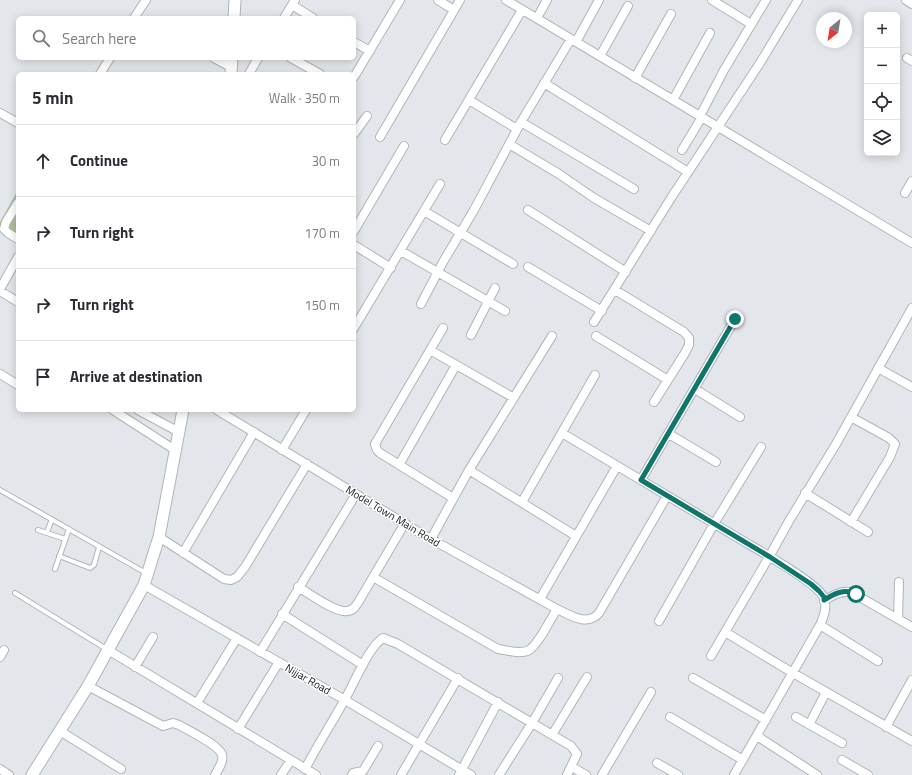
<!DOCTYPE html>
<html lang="en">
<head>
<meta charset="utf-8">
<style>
  :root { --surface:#fff; --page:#f7f7f7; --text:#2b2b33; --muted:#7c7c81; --line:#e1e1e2 }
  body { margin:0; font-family:"Titillium Web",sans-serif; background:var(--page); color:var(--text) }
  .controls { position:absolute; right:12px; top:12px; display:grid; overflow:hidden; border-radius:6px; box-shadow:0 2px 10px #0003 }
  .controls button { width:36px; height:36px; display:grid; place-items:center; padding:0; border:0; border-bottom:1px solid var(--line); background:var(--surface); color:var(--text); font:20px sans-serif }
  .compass { position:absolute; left:816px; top:12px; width:36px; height:36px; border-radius:50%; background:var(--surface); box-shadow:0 2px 10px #0003; rotate:210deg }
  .stop { position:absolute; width:12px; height:12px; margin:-9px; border:3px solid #0f766e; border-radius:50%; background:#fff }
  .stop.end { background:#0f766e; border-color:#fff; box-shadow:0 1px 4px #0008 }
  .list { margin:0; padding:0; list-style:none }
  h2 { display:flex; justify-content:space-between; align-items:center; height:52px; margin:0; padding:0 16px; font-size:17px }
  h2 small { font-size:13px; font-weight:400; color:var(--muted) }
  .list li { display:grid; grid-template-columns:26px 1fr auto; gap:12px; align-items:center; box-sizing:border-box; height:72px; padding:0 16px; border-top:1px solid var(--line) }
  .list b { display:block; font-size:15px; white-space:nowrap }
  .list em { font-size:13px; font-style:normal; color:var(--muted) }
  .icon { flex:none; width:22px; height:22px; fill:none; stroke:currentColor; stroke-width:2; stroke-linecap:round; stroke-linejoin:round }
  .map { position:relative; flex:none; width:912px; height:775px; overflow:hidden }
  .search { position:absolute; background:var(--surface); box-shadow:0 2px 10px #0003; left:16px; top:16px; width:340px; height:44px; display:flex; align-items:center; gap:10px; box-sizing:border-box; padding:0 14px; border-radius:6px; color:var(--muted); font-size:15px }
  .panel { position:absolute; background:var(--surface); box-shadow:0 2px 10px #0003; left:16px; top:72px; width:340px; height:340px; border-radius:6px }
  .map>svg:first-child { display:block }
  .green { fill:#afc297 }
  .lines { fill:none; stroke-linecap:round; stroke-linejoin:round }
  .lane-casing { stroke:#b0b4b8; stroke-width:6 }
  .street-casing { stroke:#b0b4b8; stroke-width:10 }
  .secondary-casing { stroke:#b0b4b8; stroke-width:13 }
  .lane { stroke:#fff; stroke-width:4 }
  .street { stroke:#fff; stroke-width:8 }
  .secondary { stroke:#fff; stroke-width:11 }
  .route { stroke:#0f766e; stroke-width:5 }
  .labels { text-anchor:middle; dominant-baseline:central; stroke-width:3; stroke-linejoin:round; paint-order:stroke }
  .street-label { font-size:11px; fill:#1b1c1e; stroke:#fff }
</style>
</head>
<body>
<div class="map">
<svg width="912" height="775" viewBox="0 0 912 775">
  <rect width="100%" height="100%" fill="#e3e7eb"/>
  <path class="green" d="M18 190V240L0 229V222Z"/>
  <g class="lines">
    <g class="lane-casing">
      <path id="lane" d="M0 490 146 573
        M38 530 65 539
        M47 532 52 519
        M59 556 90 568 94 565 99 547
        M55 569 69 529
        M15 593 108 650"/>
    </g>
    <g class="street-casing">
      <path id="street" d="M438 0 454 10
        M506 0 912 243
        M712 0 751 24
        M906 0 912 4
        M292 5 313 18
        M134 18 146 0
        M284 18 295 0
        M537 18 547 0
        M354 42 370 51
        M576 42 599 0
        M600 56 628 6
        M214 58 231 67
        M291 58 320 74
        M907 58 912 61
        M100 74 110 58
        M249 74 258 58
        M354 77 400 0
        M635 78 671 14
        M544 83 688 172
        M469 100 517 129
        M673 100 710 33
        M0 113 18 123
        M700 116 724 70 766 0
        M521 122 634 189
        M354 134 367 116
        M380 137 460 0
        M445 140 522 10
        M509 144 559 174 594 198 651 231
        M682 150 702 117
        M905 193 912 181
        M18 203 6 222 4 229 8 233 18 239
        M528 210 626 272
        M424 211 513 264
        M354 231 404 146
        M354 245 391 268
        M401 251 505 311
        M528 267 602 311
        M0 289 18 257
        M615 290 684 332 689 338V345L685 353 654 402
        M0 291 18 302
        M421 304 443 262 474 210 521 122 571 39
        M594 322 671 198 760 63 798 0
        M354 328 440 184
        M443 328 375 444 377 450 380 453 453 498
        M471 335 495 288
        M596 336 668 380
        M430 350 514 398
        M878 368 912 387
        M0 374 18 385
        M695 389 740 417
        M113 410 175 450
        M138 410 179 432
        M217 410 422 534 557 609C570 615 587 627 599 613L667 496
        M851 417 889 438 895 444 890 457 851 522
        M562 433C623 469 684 506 745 542 762 552 815 582 823 596 828 606 824 616 820 625L734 775
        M669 434 716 462
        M282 450 306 410
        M399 465 456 365
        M469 470 576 536
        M641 480 735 319
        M805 493 868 532
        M522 502 595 375
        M159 537 224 579 231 580 237 577 245 567 307 464
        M431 539 469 470 552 336
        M183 553 254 432
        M373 577 498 649C507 650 521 655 529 650 538 645 551 618 557 609
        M144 585 345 700 471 775
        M298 587C309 593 335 613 347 611 353 611 356 606 359 601L405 523
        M540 599 617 466
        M824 601C833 595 840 591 851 592L912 627
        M282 614 363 665
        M898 619 899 582
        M659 621 714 524 761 447
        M820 625 878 661
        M725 632 793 673 912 741
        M108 650 316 775
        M260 652 356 494
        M711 656 769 557 789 521 836 444 912 308
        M0 657 4 650
        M135 667 153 637
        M693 678 766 720
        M88 686 163 726 173 723 179 725C188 730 220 746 222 755 224 761 218 770 215 775
        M197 703 237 638
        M670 717 743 760
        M796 717 842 743
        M810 723 826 692
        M886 727 912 680
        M238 729 279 662
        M60 731 121 769
        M552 735 587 677
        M757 736 817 775
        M842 760 868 775
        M657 763 678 775
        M572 767 586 775
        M0 769 9 775
        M305 769C317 746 331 724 344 701 353 686 369 646 383 638L398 644 571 746 577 754 567 775
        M281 775 291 760
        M352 775 353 773 363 771 378 746
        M401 775 458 678
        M459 775 498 702
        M499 775 532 723 558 678
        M602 775 651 692"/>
    </g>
    <g class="secondary-casing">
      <path id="secondary" d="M234 18 235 0
        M231 74 232 58
        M32 775 88 686 144 585 159 537 183 410"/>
    </g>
    <use href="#lane" class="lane"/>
    <use href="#street" class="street"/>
    <use href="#secondary" class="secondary"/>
  </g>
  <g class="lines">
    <path class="route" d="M735 319 641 480 770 557 811 584 819 591 824 597V600C834 594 844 588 856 594"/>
  </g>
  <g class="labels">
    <g class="street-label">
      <text transform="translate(393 516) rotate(31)">Model Town Main Road</text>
      <text transform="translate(308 679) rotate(30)">Nijjar Road</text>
    </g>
  </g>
</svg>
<div class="controls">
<button>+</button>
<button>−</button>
<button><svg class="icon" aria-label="locate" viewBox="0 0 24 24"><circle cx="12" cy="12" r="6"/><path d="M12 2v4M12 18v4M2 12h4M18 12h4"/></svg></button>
<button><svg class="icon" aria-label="layers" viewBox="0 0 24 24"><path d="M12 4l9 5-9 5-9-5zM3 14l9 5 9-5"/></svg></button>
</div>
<svg class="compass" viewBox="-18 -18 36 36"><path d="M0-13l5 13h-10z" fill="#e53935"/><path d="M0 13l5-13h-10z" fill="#7c7c81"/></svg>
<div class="stop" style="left:856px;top:594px"></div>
<div class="stop end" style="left:735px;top:319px"></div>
<div class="search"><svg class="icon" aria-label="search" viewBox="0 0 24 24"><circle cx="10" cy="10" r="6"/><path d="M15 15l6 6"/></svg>Search here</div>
<section class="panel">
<h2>5 min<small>Walk · 350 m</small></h2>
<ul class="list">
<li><svg class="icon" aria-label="ahead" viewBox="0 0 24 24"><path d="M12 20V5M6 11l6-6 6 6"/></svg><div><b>Continue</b></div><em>30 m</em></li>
<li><svg class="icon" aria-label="right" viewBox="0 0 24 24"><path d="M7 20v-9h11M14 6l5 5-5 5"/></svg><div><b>Turn right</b></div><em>170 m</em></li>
<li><svg class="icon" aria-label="right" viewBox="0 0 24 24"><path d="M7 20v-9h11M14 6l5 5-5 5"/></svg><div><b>Turn right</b></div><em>150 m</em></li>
<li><svg class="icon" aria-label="arrive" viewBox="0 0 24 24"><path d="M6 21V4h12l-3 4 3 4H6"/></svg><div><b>Arrive at destination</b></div></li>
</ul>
</section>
</div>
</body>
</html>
